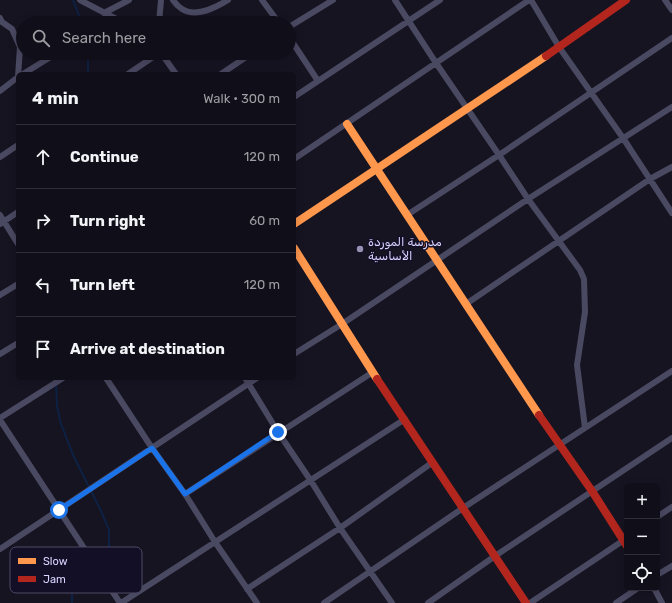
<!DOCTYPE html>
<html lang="en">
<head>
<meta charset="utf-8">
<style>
  :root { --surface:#100f19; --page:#1e1d26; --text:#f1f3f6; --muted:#9c9ca2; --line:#302f38 }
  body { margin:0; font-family:Rubik,"Noto Sans Arabic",sans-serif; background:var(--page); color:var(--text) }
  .controls { position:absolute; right:12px; bottom:12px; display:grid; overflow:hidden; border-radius:6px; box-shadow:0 2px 10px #0003 }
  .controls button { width:36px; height:36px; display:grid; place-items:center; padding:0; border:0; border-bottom:1px solid var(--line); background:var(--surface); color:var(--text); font:20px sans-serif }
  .stop { position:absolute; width:12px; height:12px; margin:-9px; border:3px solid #1a73e8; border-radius:50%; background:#fff }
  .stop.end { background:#1a73e8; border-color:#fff; box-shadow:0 1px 4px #0008 }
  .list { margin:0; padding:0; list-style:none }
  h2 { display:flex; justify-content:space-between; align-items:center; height:52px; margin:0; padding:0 16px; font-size:17px }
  h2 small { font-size:13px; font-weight:400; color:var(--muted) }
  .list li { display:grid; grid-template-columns:26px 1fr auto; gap:12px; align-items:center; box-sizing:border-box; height:64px; padding:0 16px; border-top:1px solid var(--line) }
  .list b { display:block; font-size:15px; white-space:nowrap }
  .list em { font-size:13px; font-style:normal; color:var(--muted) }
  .icon { flex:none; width:22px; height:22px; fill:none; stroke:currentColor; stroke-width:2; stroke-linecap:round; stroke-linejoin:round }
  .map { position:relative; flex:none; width:672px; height:603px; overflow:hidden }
  .search { position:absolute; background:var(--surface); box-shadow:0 2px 10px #0003; left:16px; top:16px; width:280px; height:44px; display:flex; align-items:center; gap:10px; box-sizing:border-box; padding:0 14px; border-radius:22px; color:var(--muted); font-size:15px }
  .panel { position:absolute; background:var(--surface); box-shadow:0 2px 10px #0003; left:16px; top:72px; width:280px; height:308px; border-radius:6px }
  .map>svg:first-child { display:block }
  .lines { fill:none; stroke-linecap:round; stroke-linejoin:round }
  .stream { stroke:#0d2144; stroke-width:2 }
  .street { stroke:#4a4962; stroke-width:6 }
  .slow { stroke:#ff974d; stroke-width:8 }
  .jam { stroke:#b3261e; stroke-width:8 }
  .route { stroke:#1a73e8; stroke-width:5 }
  .poi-dot { fill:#9591b1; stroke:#130f26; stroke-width:1.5 }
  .labels { text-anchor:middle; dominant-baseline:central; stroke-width:3; stroke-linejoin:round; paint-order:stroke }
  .poi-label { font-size:12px; fill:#d9d4ff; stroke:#130f26; text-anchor:start }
  .key { fill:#130f26; stroke:#4e4a67; stroke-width:1 }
  .key-label { font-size:11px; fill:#d9d4ff }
</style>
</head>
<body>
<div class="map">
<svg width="672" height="603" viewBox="0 0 672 603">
  <rect width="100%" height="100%" fill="#161421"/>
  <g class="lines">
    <path class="stream" d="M73 0 82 23
      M88 53V74
      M56 385 57 406 61 424 73 455 101 511 109 530V546L101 554 90 557 76 566 72 579V603"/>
    <path class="street" d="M80 0 124 23
      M173 0C175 3 179 7 182 9 196 18 215 8 228 0
      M262 0 279 23
      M395 0 436 63 499 155 528 199 580 270 584 279 585 312 577 365 585 428
      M531 0 559 47 623 138 672 213
      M665 0 672 10
      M104 13 129 0
      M0 18 2 22 12 29 20 47 18 77
      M159 23 161 0
      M289 27 333 0
      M289 37 318 81
      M161 53 176 74
      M23 74 57 53
      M128 74 159 53
      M221 74 252 53
      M0 91 18 77
      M294 97 440 0
      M0 157 18 145
      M294 159 529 0
      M0 215 18 244
      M407 215 499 155 672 38
      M0 224 18 212
      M0 295 18 284
      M466 304 650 179 672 167
      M0 354 18 343
      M294 354 342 324 528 199 672 107
      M106 378 152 448 185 494 215 542 257 603
      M245 378 278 432 311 481 340 528 392 603
      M0 418 63 378
      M0 420 120 603
      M185 494 373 372
      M657 517 672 507
      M0 549 257 378
      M657 575 672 566
      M654 588 662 603
      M247 589 340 528 433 462
      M121 603 405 419
      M324 603 463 508 672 371
      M428 603 495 556 672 438
      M530 603 627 538
      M616 603 638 588"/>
    <path class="slow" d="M347 124 539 415
      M294 224 546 56
      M294 248 377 379"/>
    <path class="jam" d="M546 56 626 0
      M377 379 526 603
      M539 415 592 491 627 546"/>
  </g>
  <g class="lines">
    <path class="route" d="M59 510 152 448 185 494 278 432"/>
  </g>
  <circle class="poi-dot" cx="360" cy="249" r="4"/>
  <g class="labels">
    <g class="poi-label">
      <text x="368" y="242">مدرسة الموردة<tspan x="368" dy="14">الأساسية</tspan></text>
    </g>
  </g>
  <rect x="10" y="547" width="132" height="46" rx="6" class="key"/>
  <rect x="18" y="558" width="18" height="6" fill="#ff974d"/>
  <rect x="18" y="576" width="18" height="6" fill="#b3261e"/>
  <g class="key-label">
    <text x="43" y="565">Slow</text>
    <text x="43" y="583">Jam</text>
  </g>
</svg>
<div class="controls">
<button>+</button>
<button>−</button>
<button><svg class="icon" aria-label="locate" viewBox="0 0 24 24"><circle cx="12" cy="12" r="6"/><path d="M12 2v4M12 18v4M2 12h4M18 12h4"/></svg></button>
</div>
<div class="stop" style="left:59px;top:510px"></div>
<div class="stop end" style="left:278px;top:432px"></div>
<div class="search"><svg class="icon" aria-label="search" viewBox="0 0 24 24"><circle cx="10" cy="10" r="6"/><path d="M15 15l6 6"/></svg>Search here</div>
<section class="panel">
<h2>4 min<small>Walk · 300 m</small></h2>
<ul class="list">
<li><svg class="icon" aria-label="ahead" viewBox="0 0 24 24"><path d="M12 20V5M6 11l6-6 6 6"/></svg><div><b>Continue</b></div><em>120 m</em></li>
<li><svg class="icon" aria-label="right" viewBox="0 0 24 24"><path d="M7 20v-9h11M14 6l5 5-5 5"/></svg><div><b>Turn right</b></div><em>60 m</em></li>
<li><svg class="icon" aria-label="left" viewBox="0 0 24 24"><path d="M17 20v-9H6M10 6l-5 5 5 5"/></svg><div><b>Turn left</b></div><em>120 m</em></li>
<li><svg class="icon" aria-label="arrive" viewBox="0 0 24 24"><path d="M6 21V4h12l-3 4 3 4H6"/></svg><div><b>Arrive at destination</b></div></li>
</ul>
</section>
</div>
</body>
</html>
